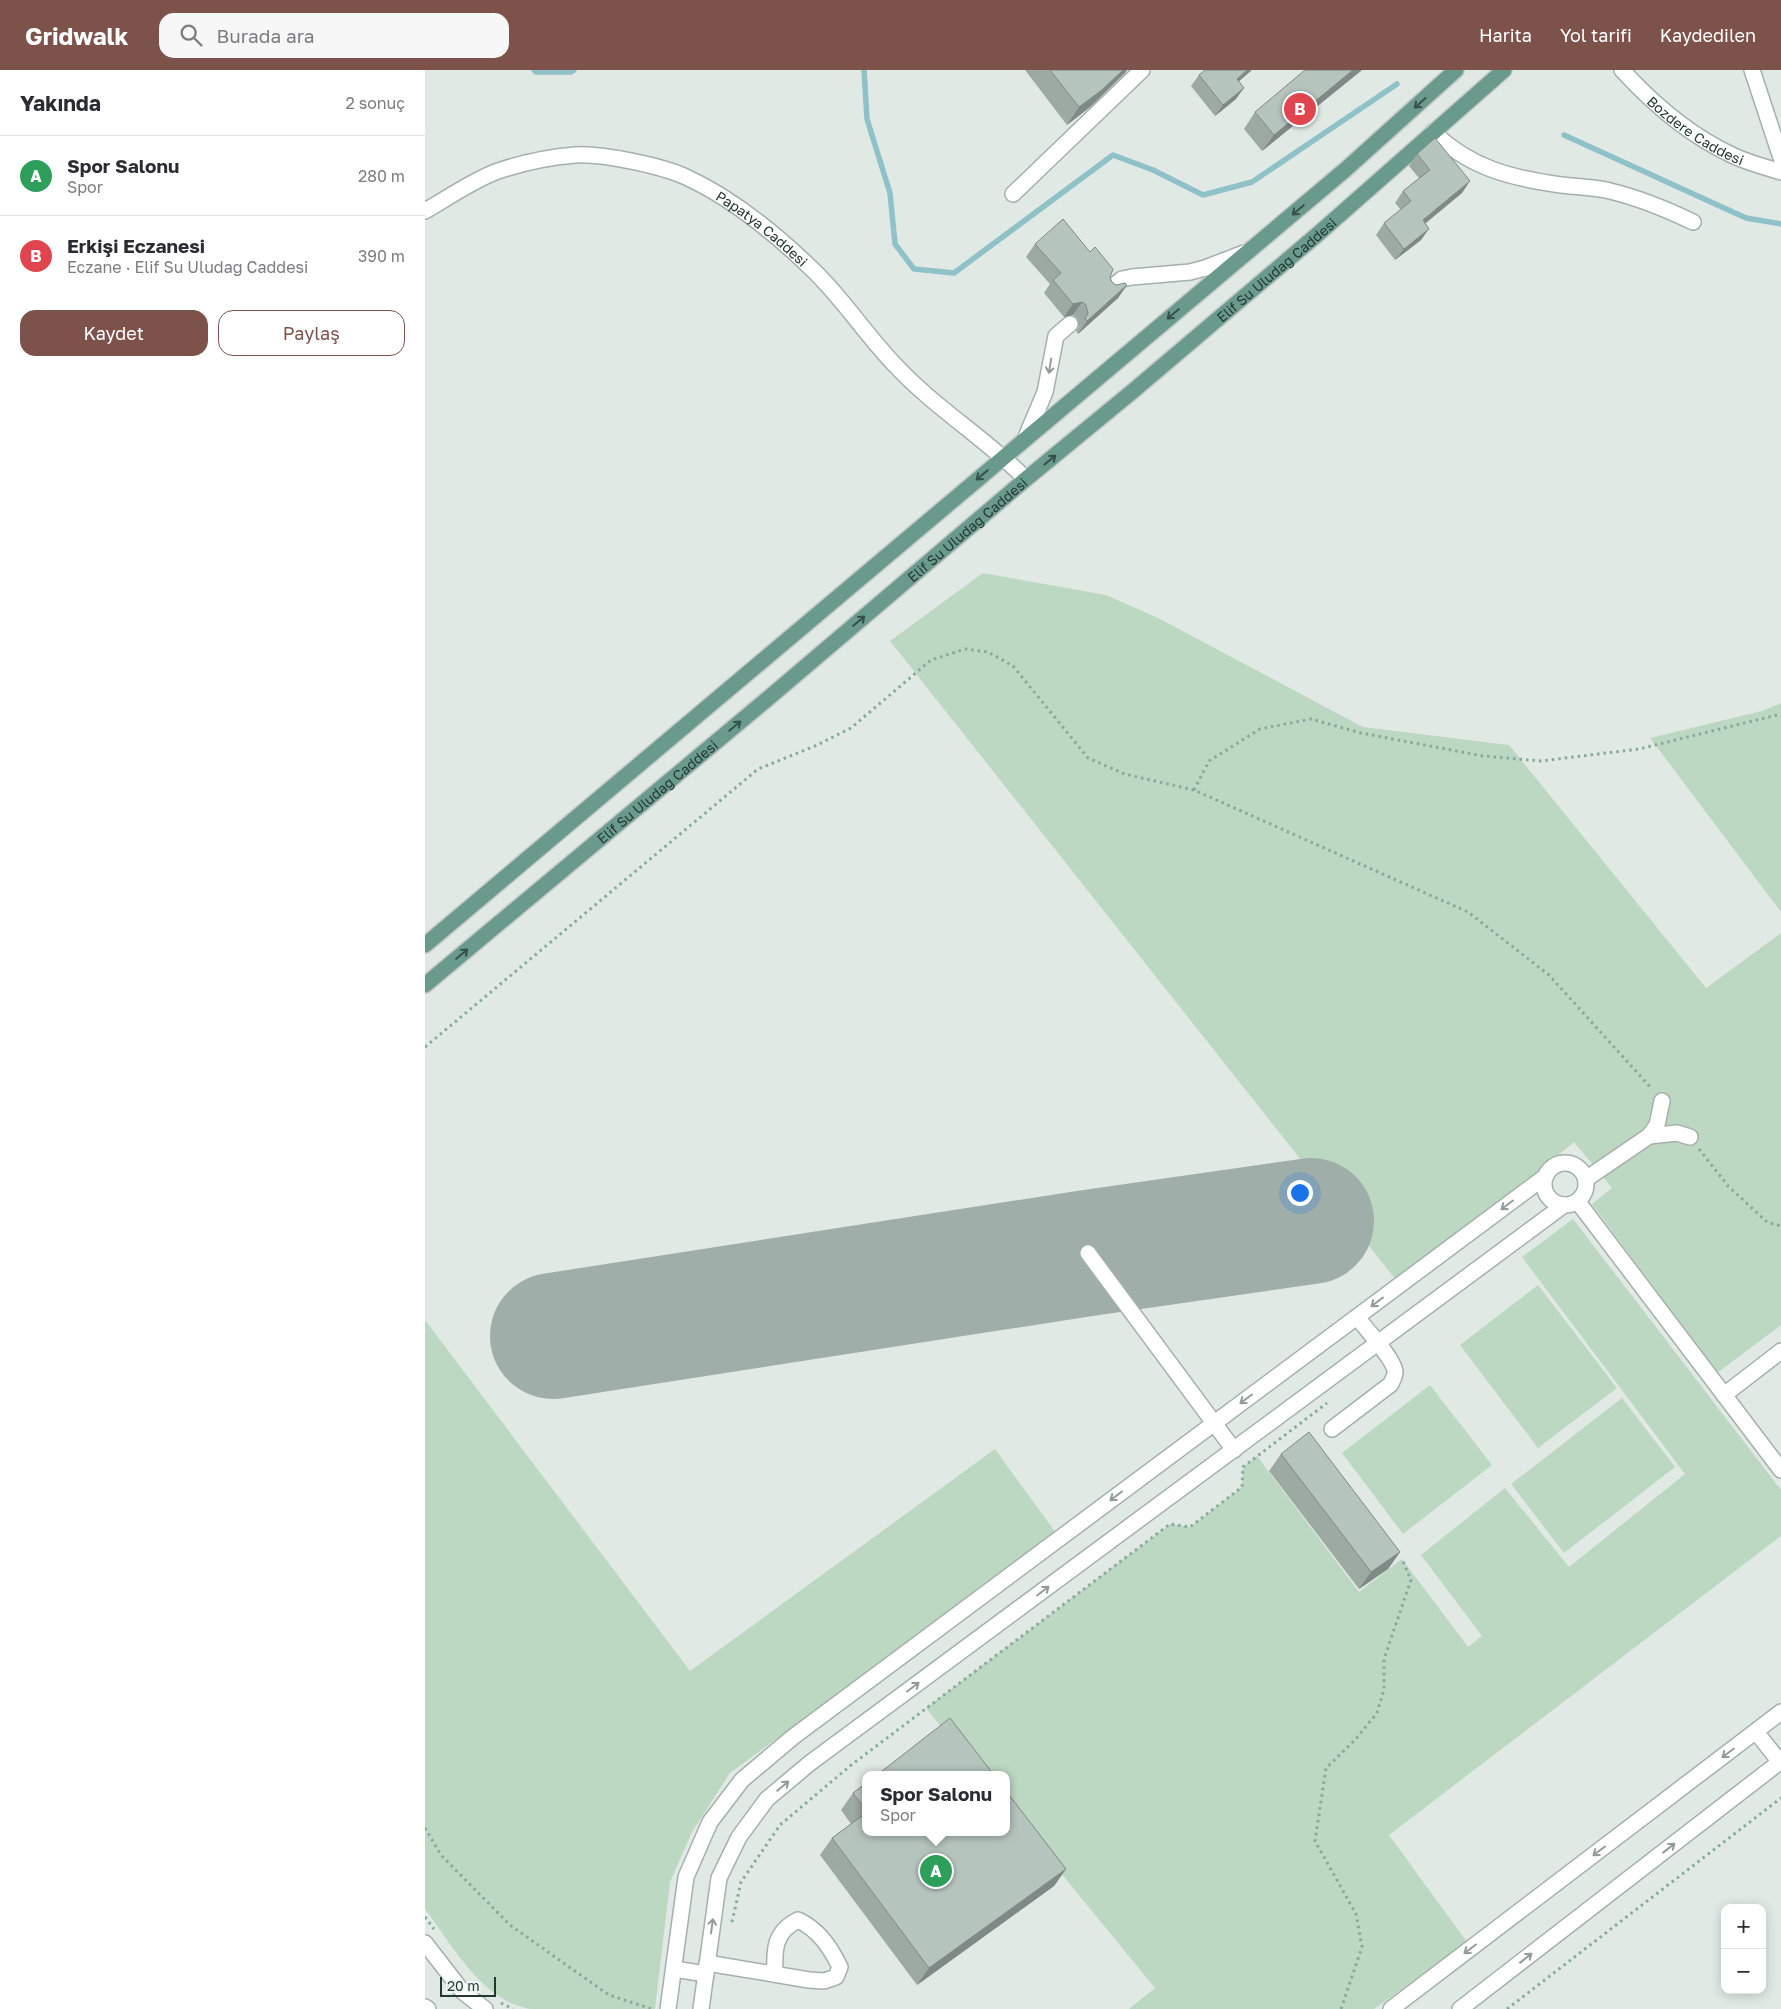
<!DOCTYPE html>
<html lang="tr">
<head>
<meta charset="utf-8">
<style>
  :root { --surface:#fff; --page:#f7f7f7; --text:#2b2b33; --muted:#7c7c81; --line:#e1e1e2; --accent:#7d524a }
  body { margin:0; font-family:"Golos Text",sans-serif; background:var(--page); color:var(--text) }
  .controls { position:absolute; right:15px; bottom:15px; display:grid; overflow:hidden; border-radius:10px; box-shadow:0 2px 12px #0003 }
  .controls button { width:45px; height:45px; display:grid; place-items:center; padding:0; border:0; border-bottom:1px solid var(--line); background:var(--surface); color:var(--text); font:25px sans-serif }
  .scale { position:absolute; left:15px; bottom:12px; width:56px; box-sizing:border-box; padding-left:5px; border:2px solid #233832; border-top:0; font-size:14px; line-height:18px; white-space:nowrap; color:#233832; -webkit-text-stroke:4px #f0f6f3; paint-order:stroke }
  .you { position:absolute; left:874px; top:1122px; width:18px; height:18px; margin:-12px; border:4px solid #fff; border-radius:50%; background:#1a73e8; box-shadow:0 0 0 8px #1a73e833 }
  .badge { display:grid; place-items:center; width:32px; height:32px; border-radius:50%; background:var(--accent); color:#fff; font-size:16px; font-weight:700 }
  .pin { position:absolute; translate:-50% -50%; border:2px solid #fff; box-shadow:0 1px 5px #0006 }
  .popup { position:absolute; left:437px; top:1701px; width:148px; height:65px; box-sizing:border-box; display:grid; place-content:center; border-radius:10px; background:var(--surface); filter:drop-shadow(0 1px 4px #0005); font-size:16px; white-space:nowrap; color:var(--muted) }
  .popup b { font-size:19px; color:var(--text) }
  .popup::after { content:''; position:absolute; left:50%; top:100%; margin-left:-10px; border:10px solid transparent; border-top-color:var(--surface) }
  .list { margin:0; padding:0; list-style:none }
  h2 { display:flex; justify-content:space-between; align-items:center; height:65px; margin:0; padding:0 20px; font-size:21px }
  h2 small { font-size:16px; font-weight:400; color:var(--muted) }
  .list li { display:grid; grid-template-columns:32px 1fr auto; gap:15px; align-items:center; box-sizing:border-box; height:80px; padding:0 20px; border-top:1px solid var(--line) }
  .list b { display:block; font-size:19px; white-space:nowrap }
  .list p { margin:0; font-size:16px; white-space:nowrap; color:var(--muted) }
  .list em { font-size:16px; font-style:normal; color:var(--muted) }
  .actions { display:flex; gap:10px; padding:15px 20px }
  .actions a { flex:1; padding:11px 0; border:1px solid var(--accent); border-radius:15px; text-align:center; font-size:18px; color:var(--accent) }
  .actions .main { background:var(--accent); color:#fff }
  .icon { flex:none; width:28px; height:28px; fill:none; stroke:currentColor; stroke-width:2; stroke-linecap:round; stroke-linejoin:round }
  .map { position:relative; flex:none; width:1356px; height:1939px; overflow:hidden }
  header { display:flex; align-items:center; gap:30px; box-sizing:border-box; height:70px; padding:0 25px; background:var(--accent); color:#fff }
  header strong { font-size:24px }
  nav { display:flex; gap:28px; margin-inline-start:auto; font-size:18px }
  .search { width:350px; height:45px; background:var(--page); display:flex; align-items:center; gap:12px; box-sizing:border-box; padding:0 18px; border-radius:15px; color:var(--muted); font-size:19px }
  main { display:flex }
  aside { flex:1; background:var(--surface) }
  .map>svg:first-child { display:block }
  .green { fill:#bcd8c2 }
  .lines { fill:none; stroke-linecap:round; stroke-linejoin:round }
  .stream { stroke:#8ec1c8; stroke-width:5.5 }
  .runway { stroke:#9faea9; stroke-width:126 }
  .minor-casing { stroke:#a4b0ac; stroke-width:18 }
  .major-casing { stroke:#c1c7c6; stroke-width:18 }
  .path { stroke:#85a99d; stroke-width:3; stroke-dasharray:2.5 4; stroke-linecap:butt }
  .minor { stroke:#fff; stroke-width:15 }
  .major { stroke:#6a9a8c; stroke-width:15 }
  .wall { fill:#9da9a3 }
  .shaded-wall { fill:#7f8985 }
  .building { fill:#b6c4be; stroke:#7f8985 }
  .oneway { stroke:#355048 }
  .oneway2 { stroke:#919c98 }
  .labels { text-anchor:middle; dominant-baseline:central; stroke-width:4; stroke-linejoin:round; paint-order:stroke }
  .street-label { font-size:14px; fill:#233832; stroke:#f0f6f3 }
</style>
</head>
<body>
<header>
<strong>Gridwalk</strong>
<div class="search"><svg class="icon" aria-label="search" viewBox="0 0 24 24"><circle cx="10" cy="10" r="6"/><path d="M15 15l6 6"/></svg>Burada ara</div>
<nav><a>Harita</a><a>Yol tarifi</a><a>Kaydedilen</a></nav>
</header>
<main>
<aside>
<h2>Yakında<small>2 sonuç</small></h2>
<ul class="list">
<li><span class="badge" style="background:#2e9e5b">A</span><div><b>Spor Salonu</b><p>Spor</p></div><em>280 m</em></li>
<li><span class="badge" style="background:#e0444e">B</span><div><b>Erkişi Eczanesi</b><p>Eczane · Elif Su Uludağ Caddesi</p></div><em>390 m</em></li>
</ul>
<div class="actions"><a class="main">Kaydet</a><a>Paylaş</a></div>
</aside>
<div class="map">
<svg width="1356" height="1939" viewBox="0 0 1356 1939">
  <rect width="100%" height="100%" fill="#e1e9e5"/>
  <path class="green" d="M558 503 681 525 733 548 938 657 1084 675 1281 918 1356 863V1255L1292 1303 1167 1134 1187 1118 1149 1072 975 1215 465 571Z
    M1356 633V842L1225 668 1337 641Z
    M1148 1149 1356 1420V1466L964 1765 1042 1872 949 1939H704L730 1918 581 1736V1705H555L501 1638 745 1454 765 1457 817 1417 818 1397 832 1386 934 1522 977 1489 1043 1577 1057 1566 996 1485 1080 1418 1144 1497 1260 1404 1097 1187Z
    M1113 1215 1192 1318 1113 1378 1035 1275Z
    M0 1250 265 1601 570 1379 631 1463 305 1703 267 1762 245 1812 230 1939H105C57 1931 27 1875 0 1839Z
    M1005 1315 1067 1395 978 1464 917 1383Z
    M1197 1328 1250 1397 1139 1483 1086 1414Z"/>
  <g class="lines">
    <path class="stream" d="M109 0 111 2H146L149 0
      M439 0 442 49 465 123 470 174 489 199 529 203 688 85 728 100 778 125 827 112 972 14
      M1139 65 1321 148 1356 154"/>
    <path class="runway" d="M128 1266 663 1183 886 1151"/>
    <g class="minor-casing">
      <g id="minor">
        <path id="s1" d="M1197 0C1229 35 1265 66 1309 86 1324 93 1340 97 1356 102"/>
        <path d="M1327 0 1356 88"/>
        <path d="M1008 62C1045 98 1086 108 1136 115 1153 117 1169 117 1185 121 1214 128 1241 139 1268 152"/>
        <path d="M588 124 717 0"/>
        <path id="s2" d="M0 141C21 129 50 109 73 101 97 93 125 87 150 85 177 83 237 96 261 107 309 129 352 165 389 201 419 230 441 265 470 295 510 338 560 368 601 409"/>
        <path d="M685 219 697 209 707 207 765 202 780 198 819 183"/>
        <path d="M601 367 620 322 631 266 645 254"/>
        <path d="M1224 1066 1252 1063 1265 1067"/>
        <circle cx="1140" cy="1114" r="21"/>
        <path d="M1161 1109 1224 1066 1232 1055 1237 1031"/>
        <path d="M1153 1132 1356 1400"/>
        <path d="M663 1183 809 1380"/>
        <path d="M1299 1325 1356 1281"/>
        <path d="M907 1359 966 1314C967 1311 970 1306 970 1303 971 1291 940 1258 932 1247"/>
        <path d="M1331 1662 1355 1692"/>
        <path d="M0 1873 38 1922 60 1939"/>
        <path d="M282 1893 384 1910 399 1911 411 1907 415 1897C405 1877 394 1860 373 1850 349 1862 349 1880 350 1904"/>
        <path d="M249 1899 281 1904"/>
        <path d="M0 1937 3 1939"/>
        <path d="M243 1939 261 1807 285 1752 317 1710 368 1667 1121 1106"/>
        <path d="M276 1939 294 1808 314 1767 342 1729 385 1693 1139 1135"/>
        <path d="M966 1939 1356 1642"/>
        <path d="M1035 1939 1356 1691"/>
      </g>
    </g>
    <g class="major-casing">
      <g id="major">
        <path d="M0 875 920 100 1031 0"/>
        <path id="s3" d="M0 915 340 631 601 409 708 321 893 164 1079 0"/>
      </g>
    </g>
    <path class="path" d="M769 720 784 691 835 659 886 649 936 663 1058 686 1116 691 1214 679 1356 644
      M0 977 333 699 390 676 426 658 506 590 540 579 563 582 588 596 663 688 700 704 769 720 1043 842 1124 905 1227 1019
      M1274 1079 1303 1116 1342 1152 1356 1156
      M0 1758 16 1785 85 1855 184 1925 227 1939
      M0 1847 9 1859
      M307 1852 316 1812 355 1755 425 1696 745 1454 765 1457 817 1417 818 1397 902 1333
      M76 1933 88 1939
      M916 1939 937 1877 931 1844 890 1771 901 1698 930 1670 952 1643 959 1619V1589L986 1510 977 1489
      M1082 1939 1356 1728"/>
    <use href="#minor" class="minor"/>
    <use href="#major" class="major"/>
  </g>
  <path class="wall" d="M600 0H702L700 3 665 37 642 55Z
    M937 0 837 81 819 59 830 42Z
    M774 5 811 29 790 46 766 16Z
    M992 84 1037 123 1000 154 996 170 970 190 951 165 959 153 976 140 970 133 978 121 994 108 984 96Z
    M610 174 691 215H702L693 228 653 264 651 261 654 257 652 248 648 245 639 247 619 223 625 214 601 187Z
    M856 1384 975 1482 963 1499 934 1519 844 1401Z
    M441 1713V1762L641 1799 629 1816 492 1915 395 1785 407 1768 426 1754 416 1740 428 1723Z"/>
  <path class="shaded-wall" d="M698 0H702L700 3 665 37 642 55 654 37Z
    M822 0H827L804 20 812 9Z
    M928 0H937L837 81 849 65Z
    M819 18 811 29 790 46 798 35Z
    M1045 111 1037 123 989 162 998 150Z
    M1004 159 996 170 970 190 979 179Z
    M702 215 693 228 653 264 662 251Z
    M657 232 648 245 639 247 648 234Z
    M975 1482 963 1499 934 1519 946 1502Z
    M641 1799 629 1816 492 1915 504 1898Z"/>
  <path class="building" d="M625 0H698L677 20 654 37Z
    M780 0H822L812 9 819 18 798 35 774 5Z
    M880 0H928L849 65 830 42Z
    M1010 68 1045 111 998 150 1004 159 979 179 959 153 986 131 978 121 1005 100 992 84Z
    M638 149 665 182 670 177 688 199 685 207 687 212 691 215 700 213 702 215 662 251 660 248 663 244 661 235 657 232 648 234 628 210 636 203 610 174Z
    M884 1362 975 1482 946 1502 856 1384Z
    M525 1648 569 1705H452Z
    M441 1713V1740L428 1723Z
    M581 1721 641 1799 504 1898 407 1768 441 1743V1762H581Z"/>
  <defs><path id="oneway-shaft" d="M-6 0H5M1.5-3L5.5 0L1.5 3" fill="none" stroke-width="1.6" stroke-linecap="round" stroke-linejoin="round" transform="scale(1.25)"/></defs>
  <g class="oneway">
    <use href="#oneway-shaft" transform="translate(995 33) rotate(138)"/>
    <use href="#oneway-shaft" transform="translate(873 140) rotate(140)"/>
    <use href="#oneway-shaft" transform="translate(748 244) rotate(140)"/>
    <use href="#oneway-shaft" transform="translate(625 390) rotate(-39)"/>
    <use href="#oneway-shaft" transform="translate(557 405) rotate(140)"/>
    <use href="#oneway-shaft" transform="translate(434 551) rotate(-40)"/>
    <use href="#oneway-shaft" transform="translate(310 656) rotate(-40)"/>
    <use href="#oneway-shaft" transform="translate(37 884) rotate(-40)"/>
  </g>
  <g class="oneway2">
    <use href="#oneway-shaft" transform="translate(625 296) rotate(99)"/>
    <use href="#oneway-shaft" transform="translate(1082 1135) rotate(143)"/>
    <use href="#oneway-shaft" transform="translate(952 1232) rotate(143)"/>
    <use href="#oneway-shaft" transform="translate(821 1329) rotate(143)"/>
    <use href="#oneway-shaft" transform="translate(691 1426) rotate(143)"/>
    <use href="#oneway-shaft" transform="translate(618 1521) rotate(-37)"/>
    <use href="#oneway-shaft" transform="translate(488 1617) rotate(-37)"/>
    <use href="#oneway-shaft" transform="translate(1303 1683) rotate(143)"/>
    <use href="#oneway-shaft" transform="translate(358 1716) rotate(-40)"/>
    <use href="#oneway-shaft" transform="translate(1244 1778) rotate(-38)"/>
    <use href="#oneway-shaft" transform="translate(1174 1781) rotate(143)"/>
    <use href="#oneway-shaft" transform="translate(287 1856) rotate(-82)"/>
    <use href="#oneway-shaft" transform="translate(1045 1879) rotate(143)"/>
    <use href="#oneway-shaft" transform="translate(1101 1888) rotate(-38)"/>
  </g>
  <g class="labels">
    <g class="street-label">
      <text stroke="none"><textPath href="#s1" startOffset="96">Bozdere Caddesi</textPath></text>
      <text stroke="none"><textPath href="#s2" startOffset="368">Papatya Caddesi</textPath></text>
      <text stroke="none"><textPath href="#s3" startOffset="1112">Elif Su Uludağ Caddesi</textPath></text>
      <text stroke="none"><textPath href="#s3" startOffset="708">Elif Su Uludağ Caddesi</textPath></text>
      <text stroke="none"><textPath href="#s3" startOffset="302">Elif Su Uludağ Caddesi</textPath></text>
    </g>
  </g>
</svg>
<div class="controls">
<button>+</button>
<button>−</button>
</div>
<div class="scale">20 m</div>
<div class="you"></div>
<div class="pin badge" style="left:511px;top:1801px;background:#2e9e5b">A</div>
<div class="popup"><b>Spor Salonu</b>Spor</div>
<div class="pin badge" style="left:875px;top:39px;background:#e0444e">B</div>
</div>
</main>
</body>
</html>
